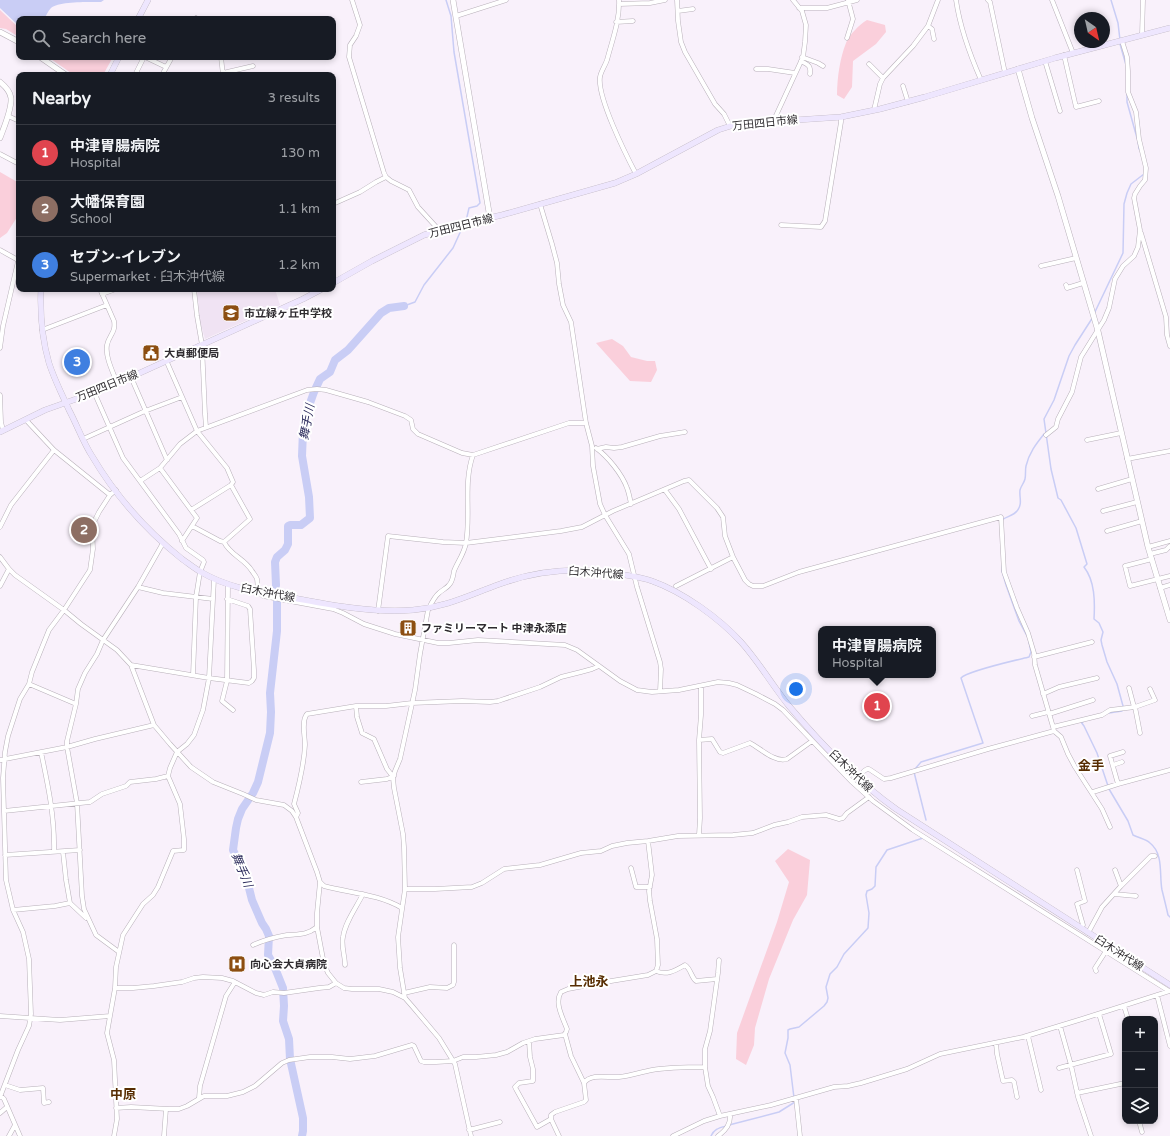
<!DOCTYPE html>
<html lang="en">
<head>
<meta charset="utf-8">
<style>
  :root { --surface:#171b24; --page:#242831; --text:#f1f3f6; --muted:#9ea1a6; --line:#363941; --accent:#0b8043 }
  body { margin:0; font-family:"Varela Round","Noto Sans JP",sans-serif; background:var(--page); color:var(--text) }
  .controls { position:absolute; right:12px; bottom:12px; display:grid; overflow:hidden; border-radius:8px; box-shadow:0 2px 6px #0003 }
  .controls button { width:36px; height:36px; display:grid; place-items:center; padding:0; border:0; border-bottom:1px solid var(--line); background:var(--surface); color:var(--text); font:20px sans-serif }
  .compass { position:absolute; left:1074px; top:12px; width:36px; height:36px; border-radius:50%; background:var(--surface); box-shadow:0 2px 6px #0003; rotate:146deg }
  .you { position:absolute; left:796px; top:689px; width:14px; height:14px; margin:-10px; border:3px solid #fff; border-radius:50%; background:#1a73e8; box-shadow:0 0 0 6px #1a73e833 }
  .badge { display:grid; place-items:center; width:26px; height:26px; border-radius:50%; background:var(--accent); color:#fff; font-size:13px; font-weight:700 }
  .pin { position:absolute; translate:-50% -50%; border:2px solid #fff; box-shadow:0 1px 4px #0006 }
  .popup { position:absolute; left:818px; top:626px; width:118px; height:52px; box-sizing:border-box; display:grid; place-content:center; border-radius:8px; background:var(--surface); filter:drop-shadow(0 1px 3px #0005); font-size:13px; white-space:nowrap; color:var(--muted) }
  .popup b { font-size:15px; color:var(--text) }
  .popup::after { content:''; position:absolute; left:50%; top:100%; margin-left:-8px; border:8px solid transparent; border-top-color:var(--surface) }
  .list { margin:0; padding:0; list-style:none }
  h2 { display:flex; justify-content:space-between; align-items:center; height:52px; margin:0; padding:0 16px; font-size:17px }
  h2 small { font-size:13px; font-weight:400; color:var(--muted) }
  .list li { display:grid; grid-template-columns:26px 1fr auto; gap:12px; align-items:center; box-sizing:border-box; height:56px; padding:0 16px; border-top:1px solid var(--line) }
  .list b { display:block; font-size:15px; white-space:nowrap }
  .list p { margin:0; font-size:13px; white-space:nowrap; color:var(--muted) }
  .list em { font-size:13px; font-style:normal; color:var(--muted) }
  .icon { flex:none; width:22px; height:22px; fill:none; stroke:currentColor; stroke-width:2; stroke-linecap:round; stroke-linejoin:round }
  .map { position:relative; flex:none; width:1170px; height:1136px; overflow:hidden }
  .search { position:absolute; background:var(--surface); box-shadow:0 2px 6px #0003; left:16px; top:16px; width:320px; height:44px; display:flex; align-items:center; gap:10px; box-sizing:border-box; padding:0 14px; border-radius:8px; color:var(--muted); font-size:15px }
  .panel { position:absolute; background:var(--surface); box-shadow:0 2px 6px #0003; left:16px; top:72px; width:320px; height:220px; border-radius:8px }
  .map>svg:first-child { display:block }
  .built { fill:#f0e3f3 }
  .green { fill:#facfdb }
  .water { fill:#c9cdf5 }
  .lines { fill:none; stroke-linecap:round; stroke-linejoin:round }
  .stream { stroke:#c9cdf5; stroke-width:1.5 }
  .river { stroke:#c9cdf5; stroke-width:8 }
  .minor-casing { stroke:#b8b0b9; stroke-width:5 }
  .tertiary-casing { stroke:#b8b0b9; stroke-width:6 }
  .secondary-casing { stroke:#b8b0b9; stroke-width:6 }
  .minor { stroke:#fff; stroke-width:4 }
  .tertiary { stroke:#fff; stroke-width:5 }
  .secondary { stroke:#eee6fe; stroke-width:5.5 }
  .labels { text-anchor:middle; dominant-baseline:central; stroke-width:4; stroke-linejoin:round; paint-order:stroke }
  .street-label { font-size:11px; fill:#2e2b2f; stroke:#fff }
  .poi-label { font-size:11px; font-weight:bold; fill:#2e2b2f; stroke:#fff; text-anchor:start }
  .water-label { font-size:12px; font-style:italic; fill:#2a2a5b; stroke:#fff }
  .quarter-label { font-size:13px; font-weight:bold; fill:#572d02; stroke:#fff }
</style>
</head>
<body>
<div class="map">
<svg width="1170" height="1136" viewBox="0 0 1170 1136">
  <rect width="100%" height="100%" fill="#f9f1fb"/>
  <path class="built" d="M197 289H275L280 305 205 339 200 321Z"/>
  <path class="green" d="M0 10 19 28V37L6 29 0 28Z
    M867 20 885 25 886 32 876 44 853 61 852 87 844 99 837 95C837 78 840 58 846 43 849 35 859 25 867 20Z
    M48 57H113L103 75H74Z
    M0 172 19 183V214L7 233 0 238Z
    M612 339 623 346 631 357 647 361H655L657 370 651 382 630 381 596 343Z
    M788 849 810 860 807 895 793 920 769 979 755 1028 754 1045 746 1065 736 1059 737 1033 777 922 789 882 775 861Z"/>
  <path class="water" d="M0 0H104L101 2C90 2 59 1 51 8 48 11 46 16 44 19H19V26L0 8Z"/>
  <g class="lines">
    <path class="stream" d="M446 0 451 16 454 52 480 203 477 206 469 208 466 221
      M1111 0 1118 23 1120 40
      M1120 44 1126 65
      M1127 93V102L1137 138
      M1138 141 1139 149
      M404 306 415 302 424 285 453 248 463 226
      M1094 314 1123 253 1124 204 1127 193 1131 184 1144 174
      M1093 317 1075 345 1069 356 1054 400 1044 419 1051 469 1058 498 1061 500 1076 528 1087 564 1084 567C1095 581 1095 602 1094 619L1099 623 1103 632 1101 640 1102 645 1107 662 1117 684 1123 706 1122 711 1109 713
      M1002 520C1007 516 1013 516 1017 511 1023 504 1019 497 1020 490 1021 486 1024 483 1025 479 1026 475 1025 470 1026 466 1029 453 1036 444 1044 434
      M1002 565V571L1006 585 1019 621 1027 636
      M1083 722H1081L1084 726 1097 753 1109 789 1128 821 1133 835C1139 838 1146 839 1150 843 1164 854 1159 875 1162 890 1164 898 1166 906 1168 915L1170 917
      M915 769 921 762 983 743 961 678C967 671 1017 660 1029 657L1031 652 1029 642
      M914 772 926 820
      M794 1098 790 1065 785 1053 788 1038V1030L790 1029 799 1027 824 1006 827 1002 828 998 826 987 830 974 837 967 844 954 868 928 869 913 866 895 867 891 872 889 875 886 876 867 887 850 923 838
      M729 1125 779 1112 795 1102
      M711 1136C714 1129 719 1128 726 1126"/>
    <path class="river" d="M276 585 275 562 277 557 285 550 288 544V526L290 525H301L310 518 309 497 302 456 303 431 309 406 314 392 320 379 330 372 335 360 348 350 381 313 389 308 404 306
      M277 601V631L270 693 271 712 270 733 258 782 253 793 242 809 238 819 236 828 233 850 247 880 252 900 262 923 266 929 269 936 268 955 275 968 283 988 284 1006 283 1021 289 1039 290 1059 303 1118V1131L302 1136"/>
    <g class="minor-casing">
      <path id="minor" d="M352 0 360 25 356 36 350 45 349 57 384 173 386 177 391 181 409 190 418 207 439 230
        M619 0C620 20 612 41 607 60 605 66 601 71 600 77 597 97 626 155 636 174
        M677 0 678 21 681 42 685 52 715 104 724 114 730 126
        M956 0C960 28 970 55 981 80
        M988 0 990 2 1005 73
        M1052 0 1073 53
        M619 4 650 3 665 0
        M799 8H827L857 0
        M678 11 693 9
        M456 16 506 0
        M195 19 196 18
        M616 22 633 21
        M928 26 932 29 934 39
        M1142 35 1143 0
        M847 38 853 19 848 0
        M1064 55 1076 107 1099 101
        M145 57 166 67
        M221 57 223 75
        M802 57 818 63 823 66
        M801 61C808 65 811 65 810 74
        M1045 61 1060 111
        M869 64 883 78
        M756 69H768L795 73
        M223 73 253 66
        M135 75 144 57
        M162 75 172 57
        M903 86 908 102
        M874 110 880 84 883 78 913 46 928 26 938 0
        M8 116 19 121
        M773 122 803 57 805 42 806 25 802 11 793 0
        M0 154 19 164
        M333 204 360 192 376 182 386 177
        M540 204 552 244 557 263 559 284 563 305 571 322 586 423 592 446 593 466 600 504 605 515 629 554 637 587 660 662 661 669 660 691
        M781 225 821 227 825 221 841 122V117
        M1141 233 1166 317 1167 335 1170 346
        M0 250 18 260
        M1041 266 1076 258
        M1066 285 1067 288 1083 283
        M100 289 114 321C116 333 109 335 107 345 105 357 113 372 117 383
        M194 289 197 316 202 345 205 414 206 427
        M102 294 116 289
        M42 330 107 305
        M0 348 3 326 19 257
        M166 360 197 431 227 468 233 482 231 485 191 510
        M131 377 167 460
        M94 392 123 458 179 534 186 548 203 560 204 562 200 572 196 597 193 675
        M0 395 1 422 3 430
        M26 420 54 450 110 495
        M1046 435 1056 427 1058 419 1072 392 1081 357 1104 320 1109 308 1115 279 1123 266 1134 256 1138 247 1140 230 1134 198 1135 194 1140 186 1145 180 1146 168 1139 139 1136 112 1128 92V71L1127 57 1122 41
        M83 439 145 411 182 397
        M1087 440 1121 433
        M596 448C608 457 622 474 627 488 629 493 630 499 631 504
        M597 449 606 447 614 448 622 447 660 436 685 432
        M1127 459 1170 451
        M160 468 197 518 182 541
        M140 481 160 468 180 444 197 431 307 390 317 389 326 390 368 402 405 416 411 420 413 429 418 434 462 453 473 455 569 423H586
        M1098 489 1132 479
        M665 490 679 509 711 569
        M1103 511 1137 502
        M192 526 220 541 224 542C230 555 245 559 252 571 254 574 256 576 257 579 258 586 257 592 263 596L333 609 343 613 364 624 395 634 438 643H449L478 640 565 645 577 650 620 681 637 690 652 692 679 690 718 682 729 683 737 685 756 694 775 704 783 710 823 752 852 782 873 801 913 830 1169 991
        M0 527 11 505 54 450
        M1107 531 1142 521
        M224 542 250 519 231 485
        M1148 547 1170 541
        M1150 554 1166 550 1170 546
        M0 557 9 569 15 575 64 610 81 624 117 650 131 665 154 725 170 744 191 767 213 782 243 794 256 800 284 805 292 811 296 817 317 872 320 882 317 913V927L324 964 328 973 336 983 344 988 352 989H379L393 992 405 998 412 1006 439 1038 455 1064 471 1136
        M1152 559 1125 566 1130 586 1170 576
        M228 585 227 681 222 701 233 710
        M0 586 9 569
        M676 586 733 557
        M138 587 163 593 213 599
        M1160 588 1170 585
        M378 611 388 536 443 542 466 543 561 531 582 527 613 511 684 481 689 480 717 508 723 517 725 536 733 557 745 580 749 584 753 586H763L799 572 1001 517 1004 572 1017 608 1028 633 1034 653 1035 665 1053 727 1054 731 1061 737 1068 754 1075 767 1102 809 1110 827
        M1034 657 1092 642
        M131 665 209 678 249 683 252 681 254 678V670L250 609 248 606 227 599
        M29 684 76 704
        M1129 688 1134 707
        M1043 694 1059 687 1097 678
        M356 706 357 717 362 733 374 739 387 769 391 774 394 776 387 779 361 782
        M1135 707 1155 700 1150 689
        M1049 714 1093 700
        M1032 716 1048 712
        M1053 727 1102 715 1110 710 1135 707 1140 733
        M699 740 712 739 720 752 723 753 750 743C760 748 775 763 787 759L812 741
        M41 752C48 785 55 818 54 852
        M0 760 67 747 95 739 154 725
        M1113 765 1122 762
        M864 771 867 769H869L884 779 891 778 988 749 1054 731
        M1118 784 1110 756 1123 752
        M1093 792 1118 784 1170 770
        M4 811 90 802 102 794 126 786 130 782 156 779 168 776 170 768 177 752 187 744 194 735 203 710 209 678 214 579
        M296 817 298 813 294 804C299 785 304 765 305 745 305 736 301 721 307 714L356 706H386L412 703 462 701 490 702 498 701 540 687 561 677 581 672 592 669 599 666
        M699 835 700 818 699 740 701 715V686
        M63 852 66 880 70 903 86 918
        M5 855 80 850
        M631 868 636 887H650
        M1077 870 1085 901 1077 904 1083 925 1081 928
        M320 882 324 886C350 893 378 894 402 908
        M1121 886 1151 856H1155
        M405 889H435L472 887 482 883 504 869 540 865 581 853 601 851 612 846 627 843 648 841 678 836 733 835 753 833 774 825 788 822 802 817 826 815 839 819 843 818 847 813 869 797
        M1114 894 1136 896
        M13 910 55 906 70 903
        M1088 933 1102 907 1121 886 1115 870
        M253 945C264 940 275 937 287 935 300 934 307 935 317 927
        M119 952 96 935 84 909 82 896 77 803 67 747V741L76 704 78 689 85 673 97 654 103 640 138 587 163 543
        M719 960 718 973 710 1031 705 1049V1067L708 1086 713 1097 720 1116
        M345 965C345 956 341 946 343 937 345 922 356 908 363 894
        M656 971C667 976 676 970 685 965 691 969 691 977 696 981L717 979
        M1096 971 1095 968 1106 951
        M115 988H133L154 986 182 982 194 978 203 977 222 978 233 981 256 993 264 995 273 992 284 993 319 988 329 987 336 983
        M404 993 430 987 447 988 453 985 454 982V945
        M1157 995 1170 1046
        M405 998 400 968 398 937 405 889 404 847 403 834 394 788 393 778 395 771 400 759 415 690 420 654 428 610C431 604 434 597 439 593 442 590 447 588 449 585 453 581 453 576 454 571 458 561 464 554 466 543 471 514 463 483 473 455
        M1124 1006 1128 1019
        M0 1016 60 1020 110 1016
        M1060 1026 1071 1065 1078 1097 1091 1136
        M1028 1036 1041 1090
        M529 1041 530 1057 533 1069V1081L519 1083 515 1087 516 1089 537 1127 551 1119
        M996 1043 997 1054 1003 1081 1012 1080 1014 1082 1017 1097
        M1059 1068 1111 1054 1099 1014
        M584 1083C591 1073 608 1078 619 1077 630 1076 641 1072 652 1070 669 1067 687 1067 705 1067
        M5 1085 20 1090 43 1088 44 1103 49 1102
        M1077 1093 1125 1083
        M1 1096 4 1099 20 1136
        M0 1097 18 1050 29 1026 31 1014 29 959 23 932 13 910 6 880 3 778 5 752 8 736 20 699 29 684 32 672 49 630 64 610 90 570 93 549 92 526 99 512 110 495 116 490
        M199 1098 200 1086 224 1003 226 996 235 982
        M796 1098 800 1136
        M116 1108 131 1107 169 1109H179L187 1106 204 1096H227L243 1092 255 1086 282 1063 289 1060 310 1057H332L350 1059 375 1056 412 1045 414 1046 421 1061 424 1062H436L453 1061 463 1057H476L496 1055 507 1052 523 1043 535 1039 564 1035 566 1032 567 1029C563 1018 554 1003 561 992L568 989 605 982 648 975 656 971 658 965 657 939 650 901 649 891 652 875 648 841
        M0 1113 7 1107
        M1139 1121 1142 1132
        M469 1130 500 1122
        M9 1136 15 1125
        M114 1136 117 1119 114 1060 107 1033 115 988 116 967 123 935 143 904 153 895 158 887 173 851 184 850V839L180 804 168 776
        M164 1136 166 1109
        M559 1136 551 1119V1115L555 1112 584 1102 586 1100 584 1083 571 1056 565 1034
        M673 1136 704 1121 720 1116 771 1105 834 1087 848 1086 861 1083 907 1069 940 1054 1023 1037 1082 1019 1170 991
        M718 1136C726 1130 731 1124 730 1114"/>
    </g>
    <g class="tertiary-casing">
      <path id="tertiary" d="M453 0 490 218
        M0 32 19 42
        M40 57 66 75
        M1018 69 1032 118 1058 196 1098 331 1148 547 1170 620
        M0 82C5 86 10 91 11 98 12 109 4 127 0 138"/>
    </g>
    <g class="secondary-casing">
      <path id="secondary" d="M138 19 148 0
        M110 75 119 57
        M333 283 372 261 424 235 458 225 502 215 615 183 636 174 718 130 737 124 841 117 880 109 925 97 1055 58 1170 28
        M41 289C40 314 42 339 49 363 54 379 62 394 69 410 77 425 83 442 92 456 115 495 147 531 182 559 188 563 194 568 201 572 228 588 258 592 288 597 330 605 371 613 413 610 447 607 469 595 500 584 538 570 579 567 619 574 630 576 641 577 652 581 683 592 719 618 741 642 759 662 772 685 789 706 821 744 855 780 896 809L1170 985
        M0 432 45 410 96 392 131 377 303 299 322 289"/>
    </g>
    <use href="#minor" class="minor"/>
    <use href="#tertiary" class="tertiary"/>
    <use href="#secondary" class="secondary"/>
  </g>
  <defs>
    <g id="school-square" transform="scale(0.9)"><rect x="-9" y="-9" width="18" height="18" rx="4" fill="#8c4e11" stroke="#fff"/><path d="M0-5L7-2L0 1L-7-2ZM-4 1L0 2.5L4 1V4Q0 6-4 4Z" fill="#fff"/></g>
    <g id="civic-square" transform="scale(0.9)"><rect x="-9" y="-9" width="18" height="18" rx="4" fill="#8c4e11" stroke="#fff"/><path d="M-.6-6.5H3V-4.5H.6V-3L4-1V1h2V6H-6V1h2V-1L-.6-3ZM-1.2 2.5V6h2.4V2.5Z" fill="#fff"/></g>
    <g id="building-square" transform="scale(0.9)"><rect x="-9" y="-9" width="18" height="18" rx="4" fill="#8c4e11" stroke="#fff"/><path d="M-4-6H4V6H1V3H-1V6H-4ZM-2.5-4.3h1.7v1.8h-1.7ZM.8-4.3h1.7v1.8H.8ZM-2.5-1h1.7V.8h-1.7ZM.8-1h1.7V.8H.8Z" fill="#fff"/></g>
    <g id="hospital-square" transform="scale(0.9)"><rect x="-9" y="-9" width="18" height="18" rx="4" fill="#8c4e11" stroke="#fff"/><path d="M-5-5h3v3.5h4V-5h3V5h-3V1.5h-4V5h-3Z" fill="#fff"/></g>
  </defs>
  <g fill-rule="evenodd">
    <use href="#school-square" x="231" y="313"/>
    <use href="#civic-square" x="151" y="353"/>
    <use href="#building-square" x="408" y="628"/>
    <use href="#hospital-square" x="237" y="964"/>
  </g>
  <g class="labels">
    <g class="street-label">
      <text transform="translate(765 123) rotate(-6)">万田四日市線</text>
      <text transform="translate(461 226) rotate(-14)">万田四日市線</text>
      <text transform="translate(107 386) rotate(-22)">万田四日市線</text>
      <text transform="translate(596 573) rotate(4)">臼木沖代線</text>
      <text transform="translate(268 593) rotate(11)">臼木沖代線</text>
      <text transform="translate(851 771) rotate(44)">臼木沖代線</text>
      <text transform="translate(1119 953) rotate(33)">臼木沖代線</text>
    </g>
    <g class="poi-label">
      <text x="244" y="313">市立緑ヶ丘中学校</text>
      <text x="164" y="353">大貞郵便局</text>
      <text x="421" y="628">ファミリーマート 中津永添店</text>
      <text x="250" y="964">向心会大貞病院</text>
    </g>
    <g class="water-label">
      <text transform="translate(307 422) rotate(-79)">舞手川</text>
      <text transform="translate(242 870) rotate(68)">舞手川</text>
    </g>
    <g class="quarter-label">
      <text x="1091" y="766">金手</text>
      <text x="589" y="982">上池永</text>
      <text x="123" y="1095">中原</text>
    </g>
  </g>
</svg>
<div class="controls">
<button>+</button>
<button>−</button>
<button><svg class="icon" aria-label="layers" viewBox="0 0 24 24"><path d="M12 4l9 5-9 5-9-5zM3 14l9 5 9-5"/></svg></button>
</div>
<svg class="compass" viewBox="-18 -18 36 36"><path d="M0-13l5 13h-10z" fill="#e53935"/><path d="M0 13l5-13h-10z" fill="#9ea1a6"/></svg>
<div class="you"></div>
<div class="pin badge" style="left:877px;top:706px;background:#e0444e">1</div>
<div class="popup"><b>中津胃腸病院</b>Hospital</div>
<div class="pin badge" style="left:84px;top:530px;background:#8d6e63">2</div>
<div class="pin badge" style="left:77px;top:362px;background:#3f7fe0">3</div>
<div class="search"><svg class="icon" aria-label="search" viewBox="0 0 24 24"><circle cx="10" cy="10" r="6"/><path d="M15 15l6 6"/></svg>Search here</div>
<section class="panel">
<h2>Nearby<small>3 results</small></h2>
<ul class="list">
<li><span class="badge" style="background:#e0444e">1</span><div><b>中津胃腸病院</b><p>Hospital</p></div><em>130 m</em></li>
<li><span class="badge" style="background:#8d6e63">2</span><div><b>大幡保育園</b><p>School</p></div><em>1.1 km</em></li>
<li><span class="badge" style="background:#3f7fe0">3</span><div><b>セブン-イレブン</b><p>Supermarket · 臼木沖代線</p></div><em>1.2 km</em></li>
</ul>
</section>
</div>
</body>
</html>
